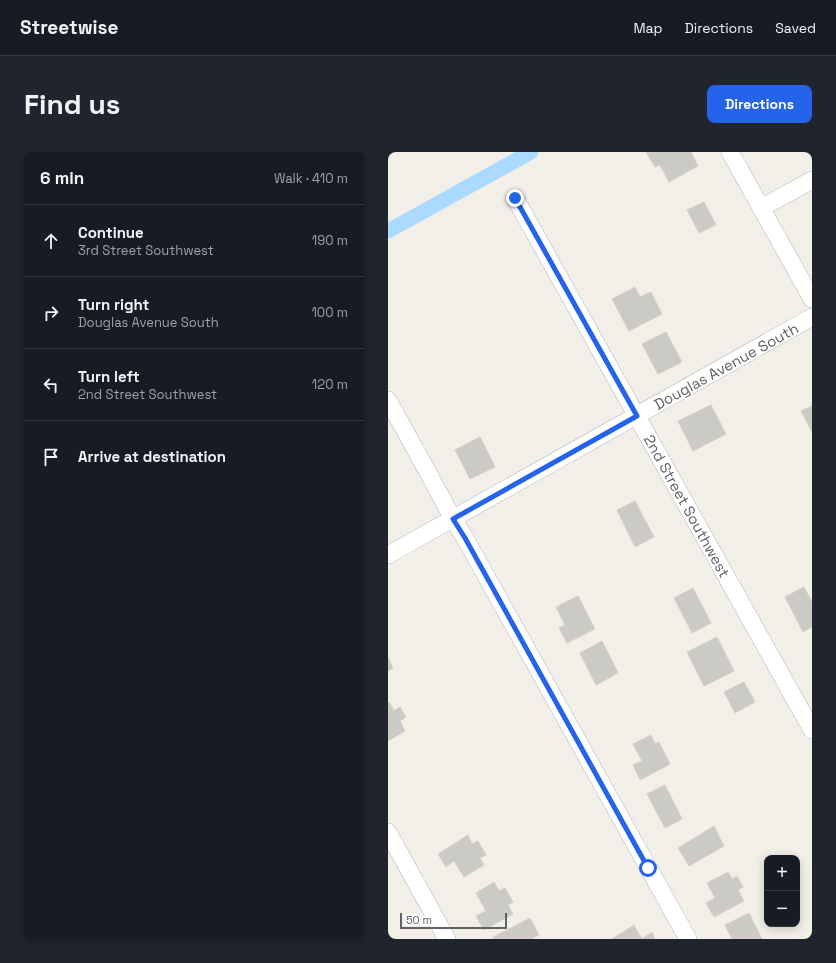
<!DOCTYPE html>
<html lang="en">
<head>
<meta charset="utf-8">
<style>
  :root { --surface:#171b24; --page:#20242c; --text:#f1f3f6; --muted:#9ea1a6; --line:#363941; --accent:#2563eb }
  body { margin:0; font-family:"Space Grotesk",sans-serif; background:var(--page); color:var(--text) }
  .controls { position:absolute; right:12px; bottom:12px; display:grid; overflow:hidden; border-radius:8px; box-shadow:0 2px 10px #0003 }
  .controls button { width:36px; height:36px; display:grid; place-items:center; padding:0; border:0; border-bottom:1px solid var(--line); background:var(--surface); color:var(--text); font:20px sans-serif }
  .scale { position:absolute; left:12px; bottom:10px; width:107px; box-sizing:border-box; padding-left:4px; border:2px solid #5f6368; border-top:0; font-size:11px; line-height:14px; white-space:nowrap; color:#5f6368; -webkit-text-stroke:3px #fff; paint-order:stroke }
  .stop { position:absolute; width:12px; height:12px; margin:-9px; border:3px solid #2563eb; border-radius:50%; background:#fff }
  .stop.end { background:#2563eb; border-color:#fff; box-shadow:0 1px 4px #0008 }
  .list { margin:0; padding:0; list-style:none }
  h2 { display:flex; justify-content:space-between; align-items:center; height:52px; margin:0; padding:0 16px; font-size:17px }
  h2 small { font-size:13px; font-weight:400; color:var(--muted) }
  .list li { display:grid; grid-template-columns:26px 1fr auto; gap:12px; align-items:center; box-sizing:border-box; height:72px; padding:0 16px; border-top:1px solid var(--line) }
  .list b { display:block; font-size:15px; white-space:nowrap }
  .list p { margin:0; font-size:13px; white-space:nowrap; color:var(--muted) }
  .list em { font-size:13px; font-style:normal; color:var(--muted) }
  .icon { flex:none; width:22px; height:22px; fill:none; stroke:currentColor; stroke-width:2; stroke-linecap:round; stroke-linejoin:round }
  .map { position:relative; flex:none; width:424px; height:787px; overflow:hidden; border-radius:8px }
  header { display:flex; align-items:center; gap:24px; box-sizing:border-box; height:56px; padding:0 20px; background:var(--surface); border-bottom:1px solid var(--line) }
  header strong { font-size:19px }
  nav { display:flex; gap:22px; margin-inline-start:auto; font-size:14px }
  .intro { display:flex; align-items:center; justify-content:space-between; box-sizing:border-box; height:96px; padding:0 24px }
  h1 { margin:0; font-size:28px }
  .button { padding:10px 18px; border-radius:8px; background:var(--accent); color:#fff; font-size:14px; font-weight:700 }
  main { display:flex; gap:24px; padding:0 24px }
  aside { flex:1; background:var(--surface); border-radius:8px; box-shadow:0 2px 10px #0003 }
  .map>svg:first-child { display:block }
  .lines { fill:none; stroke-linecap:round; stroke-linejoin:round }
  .canal { stroke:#aadaff; stroke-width:15 }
  .building { fill:#cccac5; stroke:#d6d1c6 }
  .street-casing { stroke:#b5b8bc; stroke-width:18 }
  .street { stroke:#fff; stroke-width:17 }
  .route { stroke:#2563eb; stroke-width:5 }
  .labels { text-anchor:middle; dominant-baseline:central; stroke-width:3.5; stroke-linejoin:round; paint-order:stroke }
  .street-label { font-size:15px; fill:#5f6368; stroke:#fff }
</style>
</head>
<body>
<header>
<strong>Streetwise</strong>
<nav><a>Map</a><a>Directions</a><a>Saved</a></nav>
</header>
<div class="intro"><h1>Find us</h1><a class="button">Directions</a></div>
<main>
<aside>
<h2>6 min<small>Walk · 410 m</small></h2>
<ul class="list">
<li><svg class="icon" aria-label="ahead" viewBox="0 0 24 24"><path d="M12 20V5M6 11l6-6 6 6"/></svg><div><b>Continue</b><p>3rd Street Southwest</p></div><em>190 m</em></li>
<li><svg class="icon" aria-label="right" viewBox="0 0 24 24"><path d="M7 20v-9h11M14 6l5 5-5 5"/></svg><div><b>Turn right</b><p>Douglas Avenue South</p></div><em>100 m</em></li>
<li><svg class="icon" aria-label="left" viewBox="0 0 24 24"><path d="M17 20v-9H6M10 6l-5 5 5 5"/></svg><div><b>Turn left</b><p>2nd Street Southwest</p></div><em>120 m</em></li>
<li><svg class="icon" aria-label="arrive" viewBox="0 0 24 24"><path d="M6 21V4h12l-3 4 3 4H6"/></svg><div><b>Arrive at destination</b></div></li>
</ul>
</aside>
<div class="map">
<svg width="424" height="787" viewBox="0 0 424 787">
  <rect width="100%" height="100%" fill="#f1efe8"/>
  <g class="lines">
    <path class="canal" d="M0 79 143 0"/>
  </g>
  <path class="building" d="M258 0H303L310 14 281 30 272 13 267 15Z
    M316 50 328 73 311 81 299 58Z
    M247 135 252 145 263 140 274 162 241 179 224 147Z
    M278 180 294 210 270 222 254 192Z
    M323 253 338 282 305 299 290 269Z
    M424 254V280L413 259Z
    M92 285 107 315 82 327 67 298Z
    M247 349 266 385 247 395 229 358Z
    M416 435 424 450V475L415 480 397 445Z
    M305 436 323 471 304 481 286 446Z
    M190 444 207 477 179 491 171 476 177 473 168 455Z
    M329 485 346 519 316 534 299 500Z
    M214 489 230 521 208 533 192 501Z
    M0 506 5 516 0 519Z
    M356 530 367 550 347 561 336 540Z
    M1 550 6 559 12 555 18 565 12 569 17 579 0 589V551Z
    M263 583 267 592 271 590 282 612 252 628 245 613 254 609 245 592Z
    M277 633 294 667 277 676 259 642Z
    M326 674 336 694 301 714 290 696Z
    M80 683 84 692 90 689 98 703 92 706 96 713 76 725 66 709 58 715 50 702Z
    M340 720 344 727 349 724 355 735 350 738 356 749 326 765 318 751 327 746 319 731Z
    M106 730 111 739 117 736 125 750 120 753 125 762 96 778 88 764 98 759 88 741Z
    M361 761 374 787H344L337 773Z
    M142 766 151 783 143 787H106L105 785Z
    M246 773 254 787H224Z
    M264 780 267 787H254Z"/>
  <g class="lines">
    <g class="street-casing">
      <path id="street" d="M342 0 424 147
        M127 46 424 578
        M373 56 424 28
        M0 248 43 326 65 367 77 386 300 787
        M0 403 424 165
        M0 680 59 787"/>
    </g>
    <use href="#street" class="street"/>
  </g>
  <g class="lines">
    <path class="route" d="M127 46 249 264 65 367 77 386 260 716"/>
  </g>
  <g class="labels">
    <g class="street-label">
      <text transform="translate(338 214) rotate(-29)">Douglas Avenue South</text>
      <text transform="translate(299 354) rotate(61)">2nd Street Southwest</text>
    </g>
  </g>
</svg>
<div class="controls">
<button>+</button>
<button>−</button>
</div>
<div class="scale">50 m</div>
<div class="stop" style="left:260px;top:716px"></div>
<div class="stop end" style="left:127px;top:46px"></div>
</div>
</main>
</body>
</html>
